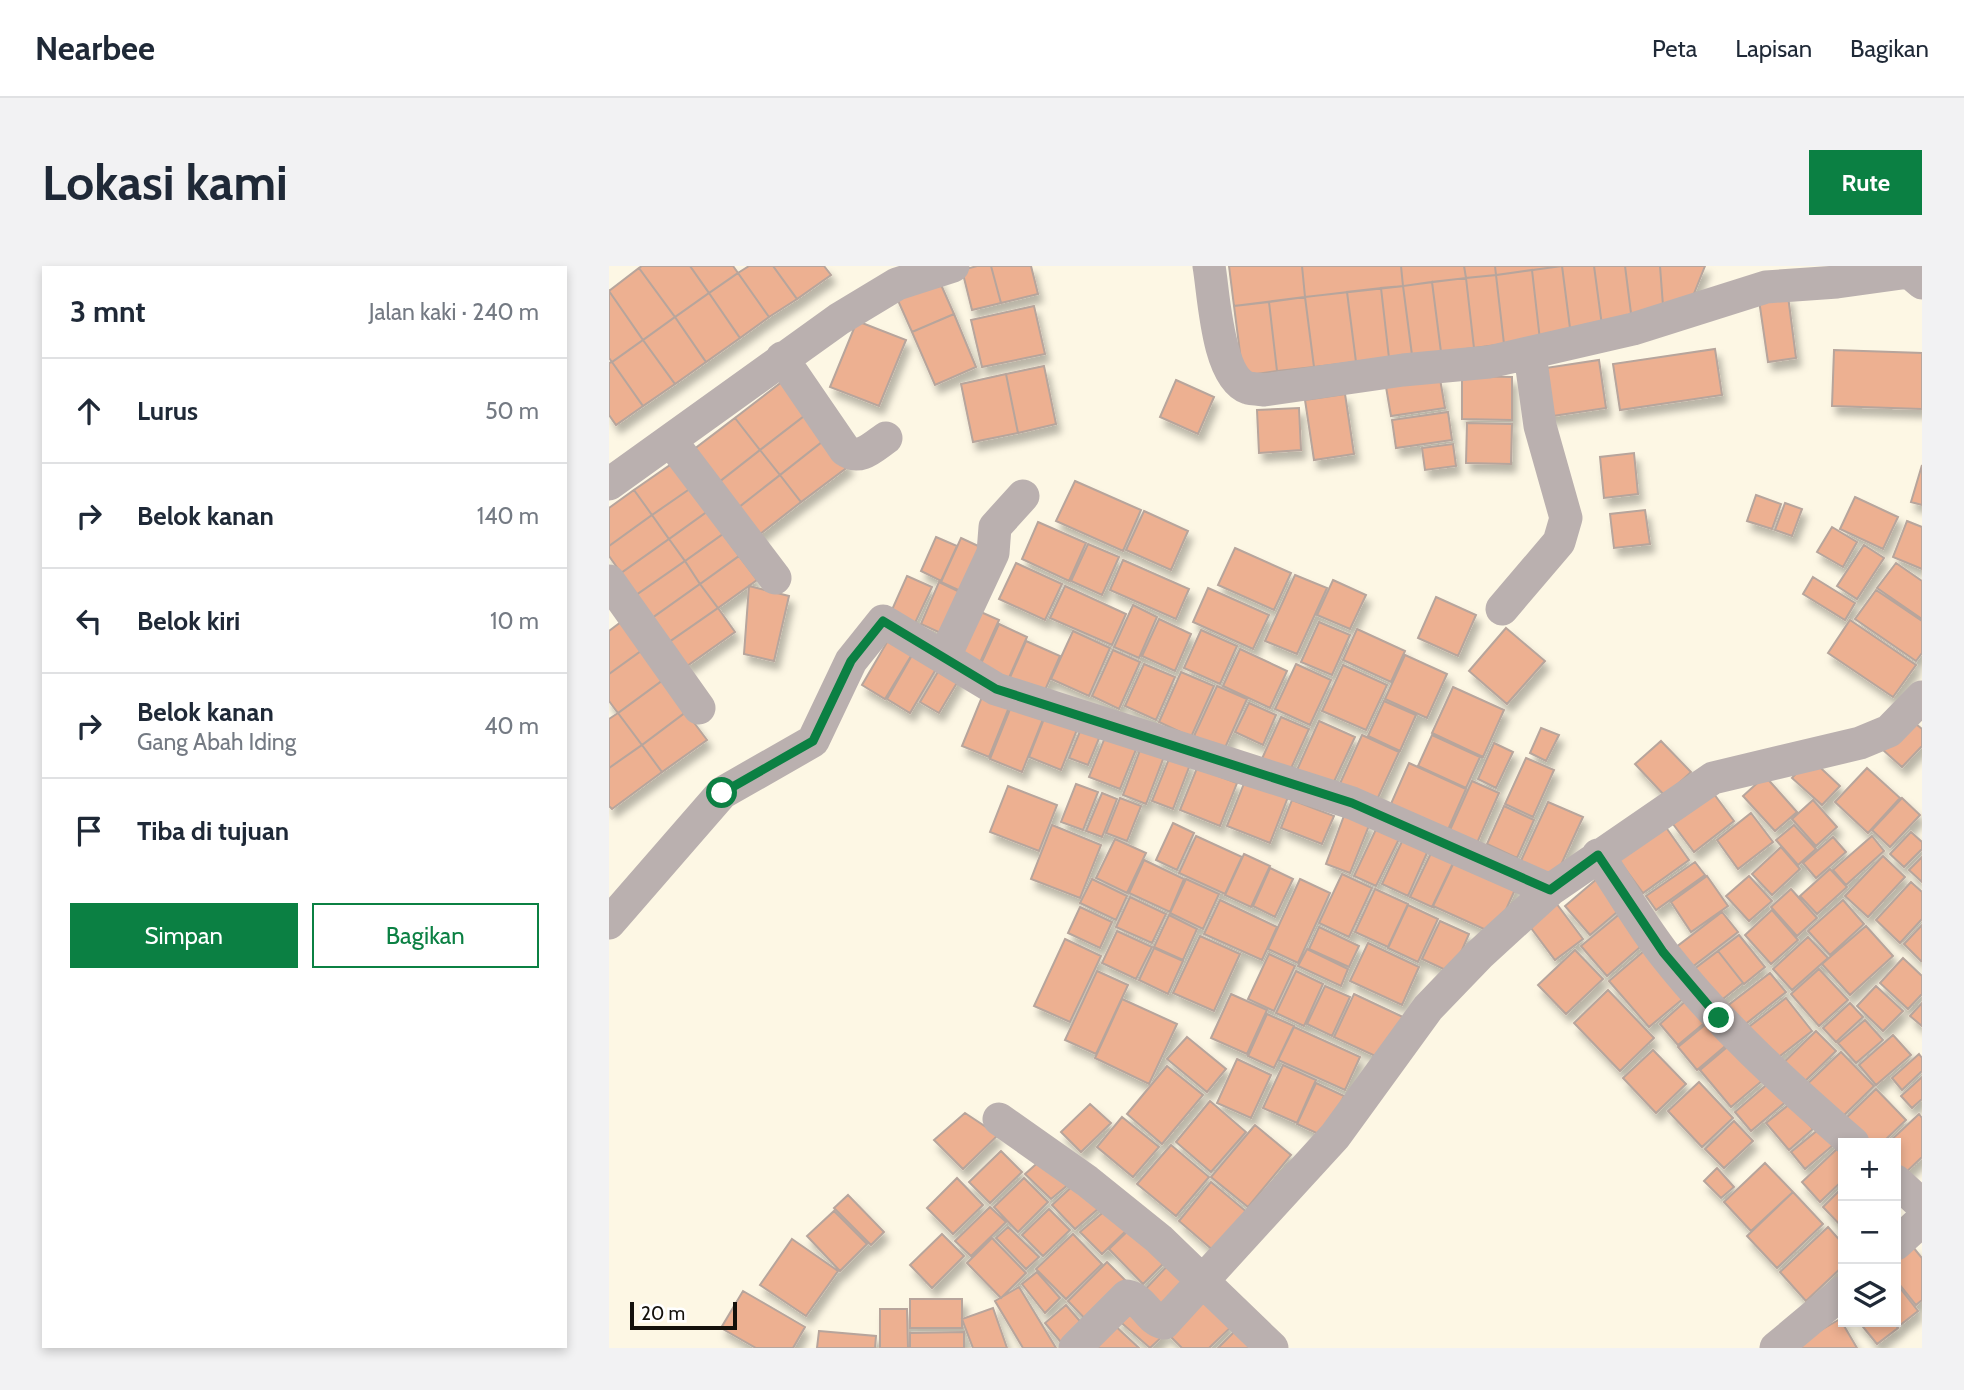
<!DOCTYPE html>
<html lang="id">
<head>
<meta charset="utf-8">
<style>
  :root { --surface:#fff; --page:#f2f2f3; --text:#1f2937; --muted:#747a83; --line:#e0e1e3; --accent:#0b8043 }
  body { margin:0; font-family:Cabin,sans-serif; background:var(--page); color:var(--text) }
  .controls { position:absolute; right:21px; bottom:21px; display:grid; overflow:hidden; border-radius:0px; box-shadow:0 4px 10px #0003 }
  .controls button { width:63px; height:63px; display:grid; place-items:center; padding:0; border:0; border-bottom:2px solid var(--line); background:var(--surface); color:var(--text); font:35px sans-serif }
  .scale { position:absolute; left:21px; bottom:18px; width:107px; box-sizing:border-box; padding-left:7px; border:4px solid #14110b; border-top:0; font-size:19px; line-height:24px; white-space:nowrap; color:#14110b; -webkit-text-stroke:5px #fff; paint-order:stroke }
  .stop { position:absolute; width:21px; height:21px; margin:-16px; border:5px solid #0b8043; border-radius:50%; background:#fff }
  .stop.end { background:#0b8043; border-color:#fff; box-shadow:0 2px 7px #0008 }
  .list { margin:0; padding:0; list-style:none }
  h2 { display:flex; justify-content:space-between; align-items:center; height:91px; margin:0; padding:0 28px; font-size:30px }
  h2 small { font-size:23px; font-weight:400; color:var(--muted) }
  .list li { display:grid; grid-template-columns:46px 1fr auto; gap:21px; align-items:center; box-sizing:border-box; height:105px; padding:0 28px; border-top:2px solid var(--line) }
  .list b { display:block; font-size:26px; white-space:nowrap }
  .list p { margin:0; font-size:23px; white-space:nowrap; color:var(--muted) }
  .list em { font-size:23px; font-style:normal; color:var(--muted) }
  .actions { display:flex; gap:14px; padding:21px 28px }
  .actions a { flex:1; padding:16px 0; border:2px solid var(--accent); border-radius:0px; text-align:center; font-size:24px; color:var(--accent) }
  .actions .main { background:var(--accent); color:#fff }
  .icon { flex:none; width:38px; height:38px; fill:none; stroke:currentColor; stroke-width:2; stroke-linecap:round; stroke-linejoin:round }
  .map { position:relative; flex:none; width:1313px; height:1082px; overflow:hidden; border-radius:0px }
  header { display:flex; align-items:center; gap:42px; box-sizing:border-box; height:98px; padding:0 35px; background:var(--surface); border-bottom:2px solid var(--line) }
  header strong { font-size:33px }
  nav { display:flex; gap:38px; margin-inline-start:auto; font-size:24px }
  .intro { display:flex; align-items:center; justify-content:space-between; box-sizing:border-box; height:168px; padding:0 42px }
  h1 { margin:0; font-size:49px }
  .button { padding:18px 32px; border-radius:0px; background:var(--accent); color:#fff; font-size:24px; font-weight:700 }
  main { display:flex; gap:42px; padding:0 42px }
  aside { flex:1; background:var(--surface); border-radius:0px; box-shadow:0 4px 10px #0003 }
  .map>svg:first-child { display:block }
  .building { fill:#edb091; stroke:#b7a59c; stroke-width:2; filter:url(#shadow) }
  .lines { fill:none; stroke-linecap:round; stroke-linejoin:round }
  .minor { stroke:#bab0af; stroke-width:33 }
  .route { stroke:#0b8043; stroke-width:9 }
</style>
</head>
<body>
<header>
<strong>Nearbee</strong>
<nav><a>Peta</a><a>Lapisan</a><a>Bagikan</a></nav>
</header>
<div class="intro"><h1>Lokasi kami</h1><a class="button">Rute</a></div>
<main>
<aside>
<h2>3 mnt<small>Jalan kaki · 240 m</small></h2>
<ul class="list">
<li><svg class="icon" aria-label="ahead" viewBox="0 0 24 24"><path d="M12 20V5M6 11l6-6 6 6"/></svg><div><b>Lurus</b></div><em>50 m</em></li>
<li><svg class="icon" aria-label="right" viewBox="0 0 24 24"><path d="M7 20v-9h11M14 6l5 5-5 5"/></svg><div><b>Belok kanan</b></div><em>140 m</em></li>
<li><svg class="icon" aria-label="left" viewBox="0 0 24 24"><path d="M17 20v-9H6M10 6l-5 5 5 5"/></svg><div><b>Belok kiri</b></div><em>10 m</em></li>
<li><svg class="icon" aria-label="right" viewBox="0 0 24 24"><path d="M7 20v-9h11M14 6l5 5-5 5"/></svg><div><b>Belok kanan</b><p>Gang Abah Iding</p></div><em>40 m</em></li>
<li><svg class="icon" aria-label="arrive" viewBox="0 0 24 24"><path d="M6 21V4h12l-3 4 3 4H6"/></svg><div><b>Tiba di tujuan</b></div></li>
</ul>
<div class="actions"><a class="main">Simpan</a><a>Bagikan</a></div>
</aside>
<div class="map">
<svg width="1313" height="1082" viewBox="0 0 1313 1082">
  <defs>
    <filter id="shadow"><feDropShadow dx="4.5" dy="8" stdDeviation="3.5" flood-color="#0004"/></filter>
  </defs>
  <rect width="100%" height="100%" fill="#fdf7e4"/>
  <path class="building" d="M33 0H81L100 27 66 51 30 2Z
    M81 0H124L129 7 100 27Z
    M140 0H164L188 33 160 51 129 7Z
    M164 0H215L222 9 188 33Z
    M368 0H382L392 37 363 44 353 4Z
    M382 0H422L429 28 392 37Z
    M620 0H693L696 31 625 40Z
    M693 0H792L794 20 696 31Z
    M792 0H855L857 12 794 20Z
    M855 0H886L887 9 857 12Z
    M886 0H953L887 9Z
    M953 0H985L994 67 962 70Z
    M953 0 962 70 931 74 923 4Z
    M985 0H1016L1024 63 994 67Z
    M1016 0H1051L1055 53 1024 63Z
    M1051 0H1096L1084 30 1055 53Z
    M30 2 66 51 34 74 0 25Z
    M923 4 931 74 895 78 887 9Z
    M129 7 160 51 131 72 100 27Z
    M887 9 895 78 865 82 857 12Z
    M329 12 345 48 303 66 287 30Z
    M857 12 865 82 832 86 823 16Z
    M823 16 832 86 803 89 794 20Z
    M794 20 803 89 780 92 772 22Z
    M772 22 780 92 747 96 738 26Z
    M0 25 34 74 3 96 0 92Z
    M738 26 747 96 705 101 696 31Z
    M100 27 131 72 97 96 66 51Z
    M1179 30 1187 92 1159 96 1150 34Z
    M696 31 705 101 668 105 660 36Z
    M660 36 668 105 634 110 625 40Z
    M425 40 436 88 373 101 362 54Z
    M345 48 367 101 326 119 303 66Z
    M66 51 97 96 66 118 34 74Z
    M248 55 297 74 270 140 221 121Z
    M34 74 66 118 34 140 3 96Z
    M1106 83 1113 129 1011 144 1004 98Z
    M1225 84 1313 87V143L1223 140Z
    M990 94 997 142 937 151 930 103Z
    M3 96 34 140 7 159 0 149V97Z
    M435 100 447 158 409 167 397 108Z
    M397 108 409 167 364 176 352 118Z
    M853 110 903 111V154L853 153Z
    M831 113 836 142 782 150 777 121Z
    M567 114 605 131 589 168 551 151Z
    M174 115 199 147 151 184 126 152Z
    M736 128 745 188 705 194 696 134Z
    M690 142 692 184 650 187 648 144Z
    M839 146 843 174 787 182 783 154Z
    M199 147 218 172 171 209 151 184Z
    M126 152 151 184 105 220 80 187Z
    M858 157 903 158 902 198 857 197Z
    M218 172 240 200 192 236 171 209Z
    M844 178 847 200 816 204 813 182Z
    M151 184 171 209 125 245 105 220Z
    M1025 187 1029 228 995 232 991 191Z
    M64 197 82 222 43 249 25 224Z
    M1313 199V239L1302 236Z
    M171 209 192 236 146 272 125 245Z
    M466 215 532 244 514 285 447 255Z
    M82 222 99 245 60 273 43 249Z
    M25 224 43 249 0 280V242Z
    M1147 229 1172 238 1163 263 1138 255Z
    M1246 231 1289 251 1274 283 1231 263Z
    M1176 237 1193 243 1183 270 1166 264Z
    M1036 244 1041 278 1005 282 1001 248Z
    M99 245 114 268 76 295 60 273Z
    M535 245 579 265 562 304 517 284Z
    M43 249 60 273 12 307 0 290V280Z
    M1298 255 1313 261V303L1284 291Z
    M429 256 477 277 460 315 413 293Z
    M1223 261 1248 276 1234 301 1208 286Z
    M114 268 130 290 91 318 76 295Z
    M327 271 348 280 332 315 312 305Z
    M352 272 380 285 360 329 332 316Z
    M60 273 76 295 27 329 12 307Z
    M479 278 510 291 493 329 462 315Z
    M1255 279 1275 292 1248 333 1228 320Z
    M626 282 682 307 665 344 609 319Z
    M130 290 148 314 109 342 91 318Z
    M514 294 580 323 567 353 501 324Z
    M76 295 91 318 43 352 27 329Z
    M407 297 453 318 436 354 390 333Z
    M1287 297 1313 315V353L1268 322Z
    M686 309 718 322 688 388 656 375Z
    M298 310 323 321 306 357 282 346Z
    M1204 311 1246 337 1236 354 1194 328Z
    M724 314 757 329 741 363 708 349Z
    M330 316 355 328 336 369 312 358Z
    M91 318 109 342 60 376 43 352Z
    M140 320 180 330 165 395 135 388Z
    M456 320 517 348 503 379 441 352Z
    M599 322 660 349 644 383 584 356Z
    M1267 324 1313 355V387L1307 395 1246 353Z
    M827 331 867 349 849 390 809 372Z
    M524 339 548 351 530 392 505 381Z
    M109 342 126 366 78 400 60 376Z
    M365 343 390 354 369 401 343 390Z
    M550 353 582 368 566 405 533 390Z
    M1241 354 1307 399 1284 431 1219 387Z
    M12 356 32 385 0 408V365Z
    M710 356 741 369 723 409 692 396Z
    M390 358 418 371 399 414 370 402Z
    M897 362 936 395 898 438 860 405Z
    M748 363 796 385 782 416 734 394Z
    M592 364 628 380 611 418 575 402Z
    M464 365 501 382 480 430 442 413Z
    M281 371 305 385 276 433 253 419Z
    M417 375 451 390 433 431 399 416Z
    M631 383 678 405 661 442 614 420Z
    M306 384 330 398 301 447 278 433Z
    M504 384 531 396 510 443 483 430Z
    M32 385 54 414 9 447 0 435V408Z
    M796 389 838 408 818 452 776 433Z
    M535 398 566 411 547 454 516 440Z
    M687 398 722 414 701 459 666 443Z
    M333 399 352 410 330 447 311 436Z
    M734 399 778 419 757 464 713 445Z
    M572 406 605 420 582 471 550 456Z
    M54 414 77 446 33 479 9 447Z
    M608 420 638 433 615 484 585 470Z
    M844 421 895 444 874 491 823 467Z
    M375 426 402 436 380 491 353 480Z
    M775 435 807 449 791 485 759 470Z
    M404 436 436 448 413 506 381 493Z
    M640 437 667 449 654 479 626 466Z
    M77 446 98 474 53 506 33 479Z
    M9 447 33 479 0 502V453Z
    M437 448 469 461 452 504 420 491Z
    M672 451 700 463 679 509 651 497Z
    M1302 454 1313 463V480L1293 501 1274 484Z
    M710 455 746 471 723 520 688 504Z
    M932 462 950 469 937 495 921 487Z
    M472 463 491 470 479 499 460 492Z
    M499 464 530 476 511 523 480 511Z
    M753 469 790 486 766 538 729 522Z
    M823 469 871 491 857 522 809 500Z
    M1052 475 1082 506 1056 530 1026 498Z
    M885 477 904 486 887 522 869 513Z
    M33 479 53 506 3 543 0 540V502Z
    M533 479 556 488 537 538 514 529Z
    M562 488 582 496 564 543 543 535Z
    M917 492 945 504 924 551 896 538Z
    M1201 492 1231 520 1213 539 1183 512Z
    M800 497 857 523 838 566 781 540Z
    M588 502 628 517 611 560 571 544Z
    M1258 502 1291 532 1259 567 1226 536Z
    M1156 510 1188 546 1166 565 1134 530Z
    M636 515 679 531 661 577 618 560Z
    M863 515 890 527 868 577 841 564Z
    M467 518 489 526 474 564 452 556Z
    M399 520 448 539 430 585 381 566Z
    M493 527 508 533 493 571 477 565Z
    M1105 528 1125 555 1085 586 1064 558Z
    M511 532 532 540 518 575 497 567Z
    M1293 532 1311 549 1281 581 1263 564Z
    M683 534 725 550 713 578 672 562Z
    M1204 534 1228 561 1207 580 1183 553Z
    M939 536 974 551 945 614 910 599Z
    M895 540 925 554 908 592 878 578Z
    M736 547 761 557 741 607 717 598Z
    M1142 547 1164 576 1129 603 1108 574Z
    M564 557 585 567 568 604 547 594Z
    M443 559 492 579 471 632 422 613Z
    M769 559 792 569 767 620 745 610Z
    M1185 559 1207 583 1189 599 1167 574Z
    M1056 560 1080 594 1034 627 1009 593Z
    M1302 566 1313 576V583L1295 601 1281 588Z
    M796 569 821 580 799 630 773 618Z
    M587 570 633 591 616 628 570 607Z
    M1263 570 1275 585 1237 619 1224 604Z
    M1224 571 1237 586 1207 612 1194 597Z
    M506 573 537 587 518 627 487 612Z
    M1172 581 1191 603 1163 629 1143 608Z
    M824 583 846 593 823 641 801 631Z
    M635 588 661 600 642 641 616 629Z
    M848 590 909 617 886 668 824 640Z
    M1274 590 1296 611 1259 651 1236 630Z
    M1313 591V616L1300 604Z
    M535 594 575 613 561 646 520 627Z
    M1086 596 1096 609 1047 644 1037 630Z
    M661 602 684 613 666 651 644 640Z
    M1221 603 1238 621 1208 648 1191 630Z
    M733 608 763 622 740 671 710 657Z
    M1098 610 1119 640 1082 666 1062 636Z
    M1140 610 1163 635 1140 655 1117 630Z
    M989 612 1014 641 981 669 956 640Z
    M483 613 518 630 507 654 471 637Z
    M577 613 610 628 594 663 561 647Z
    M691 613 721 627 689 697 659 683Z
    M1302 616 1313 626V653L1291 677 1267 654Z
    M766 623 799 638 779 681 746 666Z
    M1182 623 1208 652 1188 670 1162 641Z
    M521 631 557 648 543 677 507 661Z
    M611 634 668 661 653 694 595 668Z
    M1234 634 1255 658 1221 689 1199 665Z
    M947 637 974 673 946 694 919 658Z
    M799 639 829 653 809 696 779 682Z
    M471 641 503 656 491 682 459 667Z
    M1163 644 1189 674 1162 698 1136 669Z
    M1013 646 1038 675 998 710 972 680Z
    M1113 646 1129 666 1078 705 1062 685Z
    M560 649 588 663 574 694 545 681Z
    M831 655 860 668 843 707 813 693Z
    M1313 659V695H1312L1295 678Z
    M1257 660 1284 690 1241 729 1213 698Z
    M710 661 750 680 740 701 700 683Z
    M508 665 543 681 527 713 493 697Z
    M1130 669 1156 701 1135 718 1109 685Z
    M591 670 631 688 605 745 564 727Z
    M1199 671 1219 692 1183 724 1164 703Z
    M456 673 492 690 461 756 425 740Z
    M759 677 810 701 793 739 741 715Z
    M545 682 574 695 559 728 530 714Z
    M698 683 739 703 732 720 689 700Z
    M966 684 994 713 957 748 929 719Z
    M1035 685 1075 732 1040 761 1000 715Z
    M1109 685 1134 717 1105 740 1080 707Z
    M660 688 686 700 665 745 639 733Z
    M1294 692 1313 710V728L1299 743 1271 717Z
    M1210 703 1239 734 1210 760 1182 728Z
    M488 705 519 719 487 788 456 774Z
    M687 705 714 718 695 760 667 747Z
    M1161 707 1177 726 1129 764 1113 744Z
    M716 720 741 731 723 770 698 758Z
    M1267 720 1294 745 1274 765 1248 740Z
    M999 724 1045 772 1011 805 965 757Z
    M622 728 658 744 638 788 602 772Z
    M745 728 794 751 775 794 725 771Z
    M1080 732 1099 754 1069 779 1051 758Z
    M1177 732 1203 765 1162 797 1136 764Z
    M513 733 568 758 540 818 486 792Z
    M1241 737 1254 751 1227 776 1214 762Z
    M1313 737V760L1301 750Z
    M658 748 685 760 665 802 639 790Z
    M1102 754 1121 776 1088 804 1069 781Z
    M1256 754 1274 774 1247 797 1229 777Z
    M685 761 751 791 736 824 669 794Z
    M1207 765 1227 785 1190 821 1170 801Z
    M1284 769 1302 789 1267 819 1250 799Z
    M578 771 617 803 598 826 558 793Z
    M1123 777 1154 814 1122 841 1091 804Z
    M1044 784 1077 818 1047 847 1014 812Z
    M1232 786 1265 820 1227 857 1193 823Z
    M1310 788 1313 792V805L1293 824 1283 812Z
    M628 793 662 809 642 852 608 837Z
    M674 799 707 814 688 857 654 842Z
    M558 800 594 829 553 878 518 848Z
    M1313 811V833L1303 842 1292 830Z
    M1162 815 1179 834 1142 865 1126 846Z
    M1090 816 1124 852 1093 881 1059 845Z
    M707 817 735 830 716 871 688 858Z
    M1267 823 1297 854 1273 877H1256L1234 855Z
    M601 835 637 866 602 906 567 876Z
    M1182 837 1204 863 1180 884 1157 857Z
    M481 838 502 857 472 886 452 866Z
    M356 847 389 869 354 903 325 874Z
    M1310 848 1313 852V891L1288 915 1287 877H1279Z
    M513 851 550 881 524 911 488 881Z
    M1125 855 1144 875 1115 902 1096 883Z
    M646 859 682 889 639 941 602 911Z
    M1215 859 1229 875 1196 903 1182 886Z
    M562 879 600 911 567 950 528 918Z
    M1231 880 1234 883V914L1211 936 1193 916Z
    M392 885 413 906 381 937 360 916Z
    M434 892 466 913 442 933 416 908Z
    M1156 897 1184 926 1142 965 1115 936Z
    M1108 902 1125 921 1112 932 1095 915Z
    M348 912 374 939 344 968 318 942Z
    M415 912 439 936 409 966 385 941Z
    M469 915 498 935 466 963 443 939Z
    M602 916 639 947 606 986 570 955Z
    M1234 921V962L1214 941Z
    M1184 926 1214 958 1168 1002 1138 970Z
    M239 929 275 966 262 979 225 942Z
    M381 941 397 956 362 990 346 975Z
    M440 943 461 964 434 990 413 969Z
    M498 943 523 959 493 988 471 966Z
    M225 945 258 978 231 1005 198 970Z
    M399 961 430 991 417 1003 387 972Z
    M523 961 557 995 534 1018 500 983Z
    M1219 961 1234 978V1000L1197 1035 1171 1006Z
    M333 968 355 990 323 1022 301 999Z
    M464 968 493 998 457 1033 427 1003Z
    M383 972 417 1007 392 1032 358 997Z
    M183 973 229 1005 197 1050 151 1019Z
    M1304 981 1313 992V1034L1307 1039 1287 1014V995Z
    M498 996 524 1022 483 1060 459 1035Z
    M562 996 585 1018 552 1053 529 1031Z
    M428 1006 451 1032 436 1047 413 1018Z
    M1287 1017 1309 1045 1290 1060 1287 1056Z
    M410 1021 447 1082H414L386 1035Z
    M134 1025 196 1061 184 1082H147L112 1062Z
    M592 1029 623 1060 600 1082H573L556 1065Z
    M301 1033H353V1062H301Z
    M524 1036 557 1067 541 1082 507 1052Z
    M457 1039 476 1061 456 1081 436 1057Z
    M384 1042 398 1082H364L353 1053Z
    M271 1043H298L299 1082H271Z
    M1231 1053 1248 1082H1183V1081Z
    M501 1055 530 1082H475Z
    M1250 1056H1284L1289 1062 1268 1078Z
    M627 1064 645 1082H609Z
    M210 1065 267 1070 266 1082H208Z
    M355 1066V1082H301V1067Z"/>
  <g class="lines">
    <path class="minor" d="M600 0C605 29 608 111 639 122 644 123 650 123 655 124L794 104 880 96 1024 63 1157 21 1228 16 1300 6 1313 17
      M173 92 236 184C251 195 264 181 277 172
      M62 175 166 312
      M0 218 230 53 288 18 344 0
      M0 315 90 442
      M893 343 950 276 957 252 931 160 921 88
      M335 392 384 287 386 261 414 230
      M989 589C1011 622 1031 657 1055 688 1111 759 1176 818 1244 877
      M0 657 113 527 204 475 242 395 274 355 387 423 743 537 941 624
      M390 853 478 915 550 973 663 1082
      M1287 915 1313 939
      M1287 978 1313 954
      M466 1082 518 1030C535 1033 539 1054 555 1057L726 870 819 742 871 688 941 624 1104 512 1251 477 1280 465 1313 431
      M1167 1082 1234 1026"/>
  </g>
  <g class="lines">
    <path class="route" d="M113 527 204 475 242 395 274 355 387 423 743 537 941 624 989 589 1054 686 1110 752"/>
  </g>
</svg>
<div class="controls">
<button>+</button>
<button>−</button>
<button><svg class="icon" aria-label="layers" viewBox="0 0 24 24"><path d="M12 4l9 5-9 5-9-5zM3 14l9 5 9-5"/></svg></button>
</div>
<div class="scale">20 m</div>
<div class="stop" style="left:113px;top:527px"></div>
<div class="stop end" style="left:1110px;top:752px"></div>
</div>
</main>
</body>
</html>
